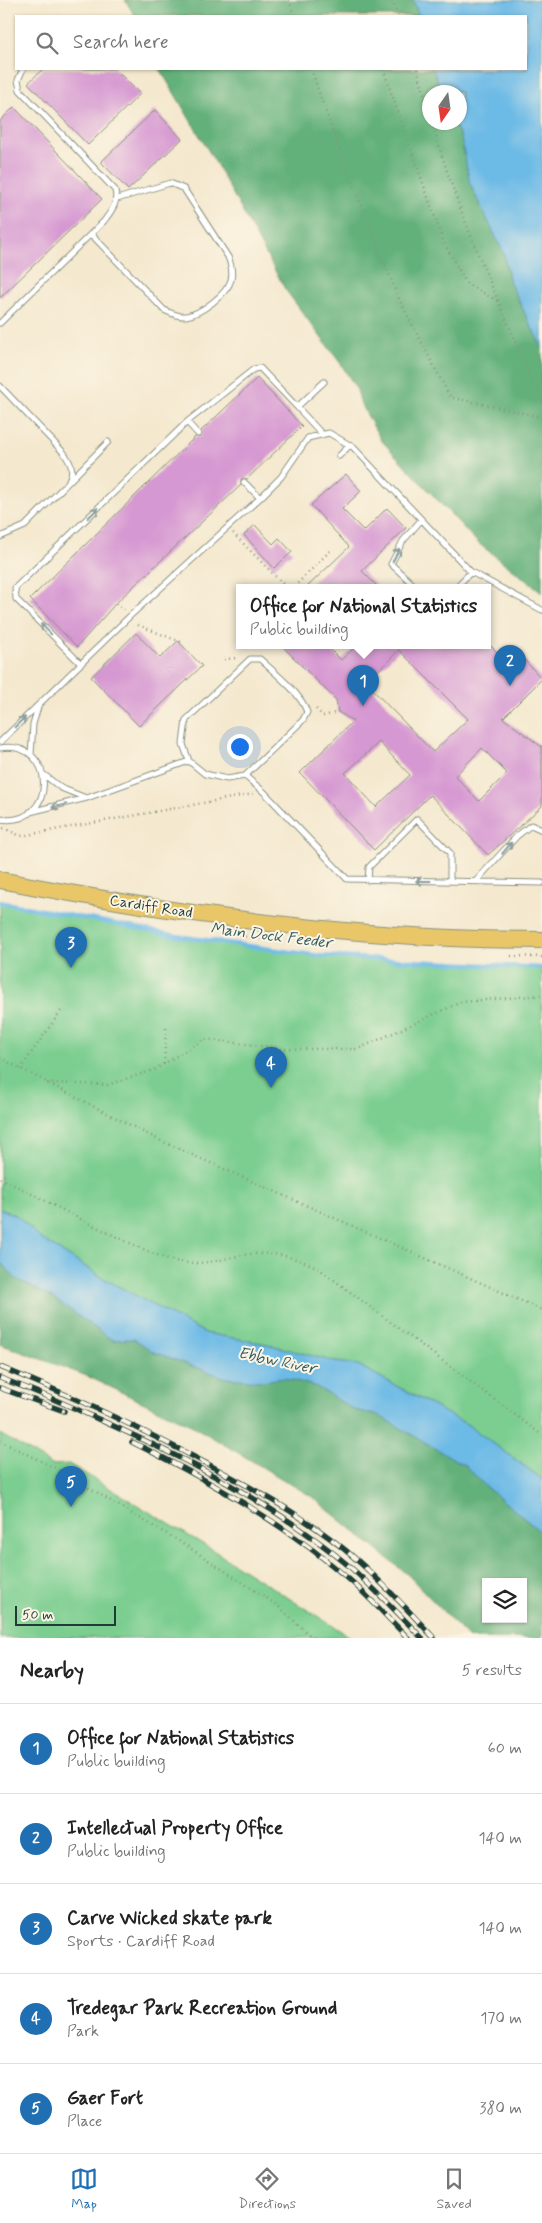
<!DOCTYPE html>
<html lang="en">
<head>
<meta charset="utf-8">
<style>
  :root { --surface:#fff; --page:#f2f2f2; --text:#222; --muted:#767676; --line:#e0e0e0; --accent:#1f6fb2 }
  body { margin:0; font-family:Mynerve,sans-serif; background:var(--page); color:var(--text) }
  .controls { position:absolute; right:15px; bottom:15px; display:grid; overflow:hidden; border-radius:0px; box-shadow:0 1px 4px #0004 }
  .controls button { width:45px; height:45px; display:grid; place-items:center; padding:0; border:0; border-bottom:1px solid var(--line); background:var(--surface); color:var(--text); font:25px sans-serif }
  .compass { position:absolute; left:422px; top:85px; width:45px; height:45px; border-radius:50%; background:var(--surface); box-shadow:0 1px 4px #0004; rotate:193deg }
  .scale { position:absolute; left:15px; bottom:12px; width:101px; box-sizing:border-box; padding-left:5px; border:2px solid #1f3d34; border-top:0; font-size:14px; line-height:18px; white-space:nowrap; color:#1f3d34; -webkit-text-stroke:4px #fcf5e5; paint-order:stroke }
  .you { position:absolute; left:239px; top:746px; width:18px; height:18px; margin:-12px; border:4px solid #fff; border-radius:50%; background:#1a73e8; box-shadow:0 0 0 8px #1a73e833 }
  .badge { display:grid; place-items:center; width:32px; height:32px; border-radius:50%; background:var(--accent); color:#fff; font-size:16px; font-weight:700 }
  .pin { position:absolute; translate:-50% -41px; filter:drop-shadow(0 1px 2px #0008) }
  .pin::after { content:''; position:absolute; top:26px; width:18px; height:15px; background:inherit; clip-path:polygon(0 0,100% 0,50% 100%) }
  .popup { position:absolute; left:236px; top:584px; width:255px; height:65px; box-sizing:border-box; display:grid; place-content:center; border-radius:0px; background:var(--surface); filter:drop-shadow(0 1px 4px #0005); font-size:16px; white-space:nowrap; color:var(--muted) }
  .popup b { font-size:19px; color:var(--text) }
  .popup::after { content:''; position:absolute; left:50%; top:100%; margin-left:-10px; border:10px solid transparent; border-top-color:var(--surface) }
  .list { margin:0; padding:0; list-style:none }
  h2 { display:flex; justify-content:space-between; align-items:center; height:65px; margin:0; padding:0 20px; font-size:21px }
  h2 small { font-size:16px; font-weight:400; color:var(--muted) }
  .list li { display:grid; grid-template-columns:32px 1fr auto; gap:15px; align-items:center; box-sizing:border-box; height:90px; padding:0 20px; border-top:1px solid var(--line) }
  .list b { display:block; font-size:19px; white-space:nowrap }
  .list p { margin:0; font-size:16px; white-space:nowrap; color:var(--muted) }
  .list em { font-size:16px; font-style:normal; color:var(--muted) }
  .icon { flex:none; width:28px; height:28px; fill:none; stroke:currentColor; stroke-width:2; stroke-linecap:round; stroke-linejoin:round }
  .map { position:relative; flex:none; width:542px; height:1638px; overflow:hidden }
  .search { position:absolute; background:var(--surface); box-shadow:0 1px 4px #0004; left:15px; right:15px; top:15px; height:55px; display:flex; align-items:center; gap:12px; box-sizing:border-box; padding:0 18px; border-radius:0px; color:var(--muted); font-size:19px }
  .sheet { height:515px; background:var(--surface) }
  nav { display:flex; justify-content:space-around; align-items:center; box-sizing:border-box; height:70px; border-top:1px solid var(--line); background:var(--surface); font-size:14px; color:var(--muted) }
  nav a { display:grid; justify-items:center; gap:2px }
  nav .on { color:var(--accent) }
  .map>svg:first-child { display:block }
  .green { fill:#7bce90; stroke:#4d8662 }
  .forest { fill:#64b17a; stroke:#427757; fill-rule:evenodd }
  .water { fill:#6cbae6; stroke:#467c8d }
  .lines { fill:none; stroke-linecap:round; stroke-linejoin:round }
  .stream { stroke:#6cbae6; stroke-width:4.5 }
  .building { fill:#d698d2; fill-rule:evenodd }
  .service-casing { stroke:#8a9281; stroke-width:7 }
  .primary-casing { stroke:#8a9281; stroke-width:18 }
  .path { stroke:#8a9281; stroke-width:2.5; stroke-dasharray:1 4; stroke-linecap:butt }
  .service { stroke:#fff; stroke-width:5 }
  .primary { stroke:#e9c769; stroke-width:16 }
  .rail-casing { stroke:#1f3d34; stroke-width:5.5 }
  .rail { stroke:#fcf5e5; stroke-width:4; stroke-dasharray:11; stroke-linecap:butt }
  .oneway { stroke:#8f9e9a }
  .labels { text-anchor:middle; dominant-baseline:central; stroke-width:4; stroke-linejoin:round; paint-order:stroke }
  .street-label { font-size:15px; fill:#1f3d34; stroke:#fcf5e5 }
  .water-label { font-size:16px; font-style:italic; fill:#325c60; stroke:#fcf5e5 }
</style>
</head>
<body>
<div class="map">
<svg width="542" height="1638" viewBox="0 0 542 1638">
  <rect width="100%" height="100%" fill="#fcf5e5"/>
  <filter id="ink" filterUnits="userSpaceOnUse"><feTurbulence type="fractalNoise" baseFrequency=".02" numOctaves="2"/><feDisplacementMap in="SourceGraphic" scale="10" xChannelSelector="R" yChannelSelector="G"/><feConvolveMatrix kernelMatrix="1 2 1 2 8 2 1 2 1" color-interpolation-filters="sRGB"/></filter>
  <filter id="wash" filterUnits="userSpaceOnUse"><feTurbulence type="fractalNoise" baseFrequency=".0096" numOctaves="4" result="noise"/><feDisplacementMap in="SourceGraphic" scale="20" xChannelSelector="R" yChannelSelector="G"/><feGaussianBlur stdDeviation="1.12" result="paint"/><feColorMatrix in="noise" values="0 0 0 0 0 0 0 0 0 0 0 0 0 0 0 0 0 1.4 0 .05"/><feComposite in="paint" operator="in"/></filter>
  <g filter="url(#wash)">
    <rect width="100%" height="100%" fill="#f4e8ce"/>
    <path class="green" d="M0 902 177 936 320 956 542 968V1479L468 1425 358 1365 335 1362 267 1344 205 1333 103 1278 40 1238 17 1216 0 1209Z
      M0 1434 52 1465 69 1464 211 1549 352 1638H0Z"/>
    <path class="forest" d="M125 0H413L419 16H135Z
      M160 69H433L442 92H430V122L454 123 461 138 470 184 504 254 510 283 542 348V592L478 543 381 440 361 404 357 390 341 364 285 289 217 165Z
      M0 1261 15 1278 53 1298 112 1340 134 1339 154 1352 226 1378 261 1381 285 1378 315 1386 355 1410 378 1415 466 1466 486 1487 542 1533V1638H469L408 1575 311 1496 193 1426 87 1376 0 1344ZM486 1582H523V1619H486Z"/>
    <path class="water" d="M413 0H542V348L510 283 504 254 470 184 461 138 454 123 460 122V92H442L433 69H526V16H419Z
      M0 1209 17 1216 40 1238 103 1278 205 1333 267 1344 335 1362 358 1365 468 1425 542 1479V1533L486 1487 466 1466 378 1415 355 1410 315 1386 285 1378 261 1381 226 1378 154 1352 134 1339 112 1340 53 1298 15 1278 0 1261Z"/>
    <g class="lines">
      <path class="stream" d="M0 902 177 936 320 956 542 968"/>
    </g>
    <g id="blocks">
      <path class="building" d="M43 69H115L140 94 88 145 28 83Z
        M14 107 102 199 0 298V121Z
        M155 110 182 139 128 190 101 162Z
        M257 378 302 426 247 479H241V485L116 603 77 647 30 599 195 437H201V431Z
        M346 474 361 491 342 509 364 531 387 508 406 528 362 571 378 587H307L349 547 311 505Z
        M255 525 273 544 279 538 292 552 274 568 244 535Z
        M136 633 160 658 178 641 202 666 139 726 91 677Z
        M281 645H326L341 660 357 645H490L508 663 517 652 542 679 503 718 542 747V806L488 855 430 795 374 850 300 773 353 721 338 712 336 700ZM399 650 468 719 433 752 366 683ZM379 742 410 775 376 807 345 773ZM482 748 507 773 479 801 455 776Z"/>
    </g>
  </g>
  <g filter="url(#ink)">
    <use href="#blocks" fill-opacity="0" stroke="#8a9281" stroke-width="1"/>
    <g class="lines">
      <g class="service-casing">
        <path id="service" d="M91 234 164 310C171 313 178 317 186 316 201 314 227 294 231 280 233 271 231 264 228 257L184 189 170 183 117 199
          M0 323 104 221C112 210 118 204 115 190L20 90 18 80 23 69
          M0 386 64 453C70 462 75 470 69 480
          M297 407 321 433
          M187 422 198 434
          M339 456 350 445
          M244 482 260 498
          M0 537 25 526 108 442
          M416 587 391 564 403 541 421 520
          M456 587 471 572
          M250 659H260C275 673 300 692 307 712L303 720 245 776 227 779 205 774 189 761 183 744 186 720Z
          M81 664 16 599 15 588 187 422 254 369 260 368 297 407 324 382
          M0 742 130 616 260 498 281 477 308 438 329 433 353 447 471 572 542 610
          M0 748C58 739 58 828 0 819
          M31 755 33 724 39 704
          M43 774 61 788 86 798
          M245 776 264 792 347 879 542 883
          M30 812 87 798 189 761
          M368 880 369 867 417 819 450 853V881
          M476 881 517 836 531 825 542 830"/>
      </g>
      <g class="primary-casing">
        <path id="primary" d="M0 880C181 915 358 940 542 940"/>
      </g>
      <path class="path" d="M289 0 294 16
        M392 0 398 16
        M311 69 337 144 399 299 450 397 542 417
        M383 69 444 243 467 284 498 301
        M417 69 430 112
        M432 122C459 220 503 310 542 402
        M233 533 286 587
        M294 587 330 551
        M116 603 124 610
        M138 625 181 642
        M224 659 238 658
        M316 709 323 716 338 712
        M3 828 21 836 253 794
        M225 934 281 941
        M511 956 542 957
        M0 1058 161 1141 542 1310
        M164 1064 166 1028
        M20 1069 63 1008
        M47 1083 107 1085 154 1070 204 1039 287 1049H358L461 1002 542 995
        M0 1178C43 1199 86 1223 130 1243 146 1250 163 1259 180 1262 201 1265 217 1261 237 1256 266 1250 292 1255 318 1268L542 1435
        M0 1441 57 1469 182 1543 277 1605 313 1638"/>
      <use href="#service" class="service"/>
      <use href="#primary" class="primary"/>
      <g class="rail-casing">
        <path id="rail" d="M0 1367C73 1396 144 1430 213 1467 263 1494 314 1522 357 1560 384 1584 409 1611 434 1638
          M0 1378C33 1390 66 1404 98 1419 185 1458 275 1504 349 1566 375 1589 398 1613 422 1638
          M0 1388 64 1411
          M132 1442C209 1480 287 1525 351 1581 371 1599 389 1619 408 1638"/>
      </g>
      <use href="#rail" class="rail"/>
    </g>
    <defs><path id="oneway-shaft" d="M-6 0H5M1.5-3L5.5 0L1.5 3" fill="none" stroke-width="1.6" stroke-linecap="round" stroke-linejoin="round" transform="scale(1.25)"/></defs>
    <g class="oneway">
      <use href="#oneway-shaft" transform="translate(93 513) rotate(-44)"/>
      <use href="#oneway-shaft" transform="translate(396 555) rotate(-63)"/>
      <use href="#oneway-shaft" transform="translate(46 629) rotate(-134)"/>
      <use href="#oneway-shaft" transform="translate(20 722) rotate(-44)"/>
      <use href="#oneway-shaft" transform="translate(59 806) rotate(166)"/>
      <use href="#oneway-shaft" transform="translate(507 848) rotate(-50)"/>
      <use href="#oneway-shaft" transform="translate(423 881) rotate(-180)"/>
    </g>
  </g>
  <g class="labels">
    <g class="street-label">
      <text transform="translate(151 907) rotate(9)">Cardiff Road</text>
    </g>
    <g class="water-label">
      <text transform="translate(271 936) rotate(7)">Main Dock Feeder</text>
      <text transform="translate(277 1361) rotate(12)">Ebbw River</text>
    </g>
  </g>
</svg>
<div class="controls">
<button><svg class="icon" aria-label="layers" viewBox="0 0 24 24"><path d="M12 4l9 5-9 5-9-5zM3 14l9 5 9-5"/></svg></button>
</div>
<svg class="compass" viewBox="-18 -18 36 36"><path d="M0-13l5 13h-10z" fill="#e53935"/><path d="M0 13l5-13h-10z" fill="#767676"/></svg>
<div class="scale">50 m</div>
<div class="you"></div>
<div class="pin badge" style="left:363px;top:706px">1</div>
<div class="popup"><b>Office for National Statistics</b>Public building</div>
<div class="pin badge" style="left:510px;top:686px">2</div>
<div class="pin badge" style="left:71px;top:968px">3</div>
<div class="pin badge" style="left:271px;top:1088px">4</div>
<div class="pin badge" style="left:71px;top:1507px">5</div>
<div class="search"><svg class="icon" aria-label="search" viewBox="0 0 24 24"><circle cx="10" cy="10" r="6"/><path d="M15 15l6 6"/></svg>Search here</div>
</div>
<section class="sheet">
<h2>Nearby<small>5 results</small></h2>
<ul class="list">
<li><span class="badge">1</span><div><b>Office for National Statistics</b><p>Public building</p></div><em>60 m</em></li>
<li><span class="badge">2</span><div><b>Intellectual Property Office</b><p>Public building</p></div><em>140 m</em></li>
<li><span class="badge">3</span><div><b>Carve Wicked skate park</b><p>Sports · Cardiff Road</p></div><em>140 m</em></li>
<li><span class="badge">4</span><div><b>Tredegar Park Recreation Ground</b><p>Park</p></div><em>170 m</em></li>
<li><span class="badge">5</span><div><b>Gaer Fort</b><p>Place</p></div><em>380 m</em></li>
</ul>
</section>
<nav>
<a class="on"><svg class="icon" aria-label="map" viewBox="0 0 24 24"><path d="M3 6l6-2 6 2 6-2v14l-6 2-6-2-6 2zM9 4v14M15 6v14"/></svg>Map</a>
<a><svg class="icon" aria-label="directions" viewBox="0 0 24 24"><path d="M12 3l9 9-9 9-9-9zM9 14v-3h6M13 9l2 2-2 2"/></svg>Directions</a>
<a><svg class="icon" aria-label="saved" viewBox="0 0 24 24"><path d="M7 4h10v16l-5-4-5 4z"/></svg>Saved</a>
</nav>
</body>
</html>
